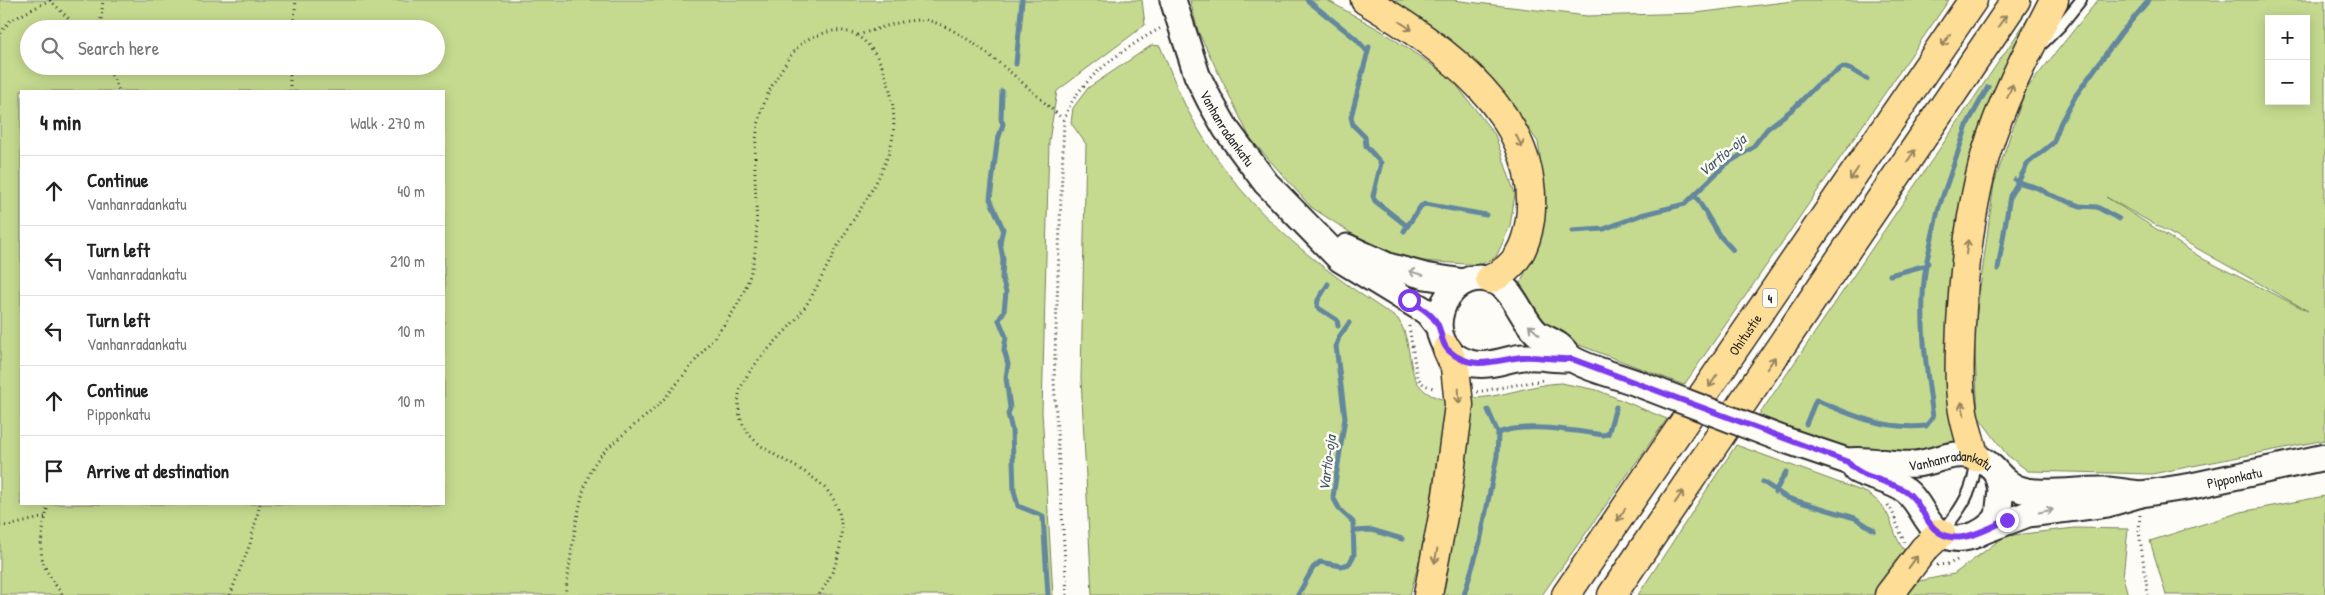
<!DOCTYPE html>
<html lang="en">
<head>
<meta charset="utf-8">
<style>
  :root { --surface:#fff; --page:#f6f6f6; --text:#222; --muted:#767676; --line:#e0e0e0 }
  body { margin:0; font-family:"Patrick Hand",sans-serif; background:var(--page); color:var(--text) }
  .controls { position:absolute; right:15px; top:15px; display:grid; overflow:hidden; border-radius:0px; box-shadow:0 2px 12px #0003 }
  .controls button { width:45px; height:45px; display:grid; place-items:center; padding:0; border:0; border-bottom:1px solid var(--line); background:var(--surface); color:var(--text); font:25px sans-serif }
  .stop { position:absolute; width:15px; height:15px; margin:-11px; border:4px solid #7c3aed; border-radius:50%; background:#fff }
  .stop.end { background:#7c3aed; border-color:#fff; box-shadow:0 1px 5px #0008 }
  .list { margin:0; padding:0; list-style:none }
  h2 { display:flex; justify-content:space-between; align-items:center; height:65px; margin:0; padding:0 20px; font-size:21px }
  h2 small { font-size:16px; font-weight:400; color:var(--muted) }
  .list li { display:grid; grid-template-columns:32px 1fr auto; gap:15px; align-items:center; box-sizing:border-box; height:70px; padding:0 20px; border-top:1px solid var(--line) }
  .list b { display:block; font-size:19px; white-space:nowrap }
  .list p { margin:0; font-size:16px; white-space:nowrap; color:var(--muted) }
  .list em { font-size:16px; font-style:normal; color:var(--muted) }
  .icon { flex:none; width:28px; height:28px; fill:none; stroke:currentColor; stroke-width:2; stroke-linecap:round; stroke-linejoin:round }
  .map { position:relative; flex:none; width:2325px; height:595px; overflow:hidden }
  .search { position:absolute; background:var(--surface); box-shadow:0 2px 12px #0003; left:20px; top:20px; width:425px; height:55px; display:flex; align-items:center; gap:12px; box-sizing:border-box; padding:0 18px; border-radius:28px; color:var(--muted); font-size:19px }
  .panel { position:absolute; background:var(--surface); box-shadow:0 2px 12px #0003; left:20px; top:90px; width:425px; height:415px; border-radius:0px }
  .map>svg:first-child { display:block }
  .green { fill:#c5da8f; stroke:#78825d; fill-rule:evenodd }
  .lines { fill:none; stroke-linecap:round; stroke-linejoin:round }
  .stream { stroke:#63879d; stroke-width:5 }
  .service-casing { stroke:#2b2b2b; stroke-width:14 }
  .tertiary-casing { stroke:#2b2b2b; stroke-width:29 }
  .motorway-casing { stroke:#2b2b2b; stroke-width:31 }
  .path { stroke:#2b2b2b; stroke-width:3; stroke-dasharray:1 4; stroke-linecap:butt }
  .service { stroke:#fdfcf7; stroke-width:10 }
  .tertiary { stroke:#fdfcf7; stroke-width:25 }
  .motorway { stroke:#fedd96; stroke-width:28 }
  .tertiary-bridge-casing { stroke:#2b2b2b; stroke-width:29; stroke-linecap:butt }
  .tertiary-bridge { stroke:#fdfcf7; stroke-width:25 }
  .oneway { stroke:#948460 }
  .oneway2 { stroke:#9e9e9b }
  .route { stroke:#7c3aed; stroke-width:6 }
  .labels { text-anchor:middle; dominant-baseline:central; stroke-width:5; stroke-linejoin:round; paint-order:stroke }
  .shield { fill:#fdfcf7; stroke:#6a6a68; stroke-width:1 }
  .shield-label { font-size:12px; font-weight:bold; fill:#2b2b2b }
  .street-label { font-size:14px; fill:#2b2b2b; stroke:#fdfcf7 }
  .water-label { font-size:15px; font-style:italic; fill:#475964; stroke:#fdfcf7 }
</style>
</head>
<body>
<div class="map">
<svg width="2325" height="595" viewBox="0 0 2325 595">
  <rect width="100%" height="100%" fill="#fdfcf7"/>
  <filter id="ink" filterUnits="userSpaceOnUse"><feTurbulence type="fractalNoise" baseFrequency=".02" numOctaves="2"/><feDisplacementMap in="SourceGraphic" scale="10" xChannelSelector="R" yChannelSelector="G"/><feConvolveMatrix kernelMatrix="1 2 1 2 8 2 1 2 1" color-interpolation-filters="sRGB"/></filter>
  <g filter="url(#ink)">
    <path class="green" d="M0 0H1142L1145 25 1057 91 1049 141 1042 412 1053 595H0ZM29 29H436V66H29ZM21 91H444V504H21Z
      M1190 0H1327L1385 33 1451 78 1495 135 1515 194 1510 226 1496 257 1480 265 1423 261 1377 250 1311 207 1250 138 1198 31Z
      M1386 0H1452L1587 16 1696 13 1801 0H1949L1684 385 1574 343 1539 319 1519 286 1542 236 1546 197 1538 142 1500 88 1454 45Z
      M2098 0H2325V440L2152 474 2028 471 2007 455 1978 416 1974 333 1994 184 2025 91ZM2269 19H2306V101H2269ZM2106 197 2308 311 2205 260Z
      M2031 14 2037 18 1999 91 1957 441 1930 451 1886 456 1837 446 1759 415Z
      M1152 45 1160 46C1169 67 1177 89 1187 109 1237 205 1310 262 1398 319 1418 350 1399 391 1446 400L1425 539 1410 595H1092L1081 378 1086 144 1071 123 1073 108 1088 88Z
      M1561 383 1597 390 1667 419 1542 595H1437L1471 398C1502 398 1531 384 1561 383Z
      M1736 445 1867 493C1897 512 1888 533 1908 555L1880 595H1638Z
      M2325 496V595H2166L2150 541 2241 512Z
      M2075 528 2128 529 2123 577 2128 595H1908L1919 581 1954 574 2005 536Z"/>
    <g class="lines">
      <path class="stream" d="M1307 0 1355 38 1368 52
        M1369 47 1351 117 1353 125 1365 137 1366 146 1381 163 1373 196 1375 201 1407 226
        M1016 64 1022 0
        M1002 91 1001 119 1003 124 997 143 990 199 1003 229 1000 242 1003 259 1002 278 1006 292 1004 311 999 320 1006 337 1004 350 1008 364 1006 378 1010 408 1008 414 1012 430 1014 491 1018 506 1043 516 1048 595
        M2015 180 2018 182 2028 163 2053 143 2061 122 2076 95 2121 33 2149 0
        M1695 195 1719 235 1733 250
        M1404 231 1421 206 1425 204 1486 215
        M1572 231 1604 229 1641 215 1685 204 1725 165 1752 148 1767 129 1794 108 1817 85 1843 67 1852 70 1867 79
        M1998 269 2010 196 2018 182 2038 188 2048 194 2080 206 2097 207 2119 219
        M1890 275 1923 266
        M1328 284 1318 300 1317 307 1337 320 1338 326
        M1806 424 1816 400C1853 416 1885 430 1926 426L1933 417C1926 366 1918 316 1926 265L1928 263 1927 260 1938 210 1968 123 1988 87
        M1498 433C1524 422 1575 431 1603 435L1608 434 1616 407
        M1763 482 1787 498 1855 518 1874 530
        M1775 492 1786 472
        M1354 531 1372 530 1402 539
        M1298 595 1313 568 1320 562 1341 566 1349 564 1354 555 1353 522 1340 510 1333 497 1345 418 1336 346 1339 337 1349 323
        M1464 595 1480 542 1497 456 1498 433 1488 410"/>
      <g class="service-casing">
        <path id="service" d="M2043 43 2061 25 2081 0
          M1942 532C1959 512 1977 487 1975 459"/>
      </g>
      <g class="tertiary-casing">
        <g id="tertiary">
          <path id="s1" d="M1173 0 1197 75 1210 101 1226 129 1266 183 1340 259 1427 312 1438 326"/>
          <path d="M1347 247 1388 266 1425 276 1464 282"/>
          <path d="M1572 359C1556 360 1540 356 1523 357 1505 359 1488 368 1470 363 1413 347 1444 265 1491 280 1515 287 1520 319 1538 334 1544 338 1551 340 1558 345 1563 348 1566 354 1571 358 1585 368 1622 377 1639 384"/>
          <path id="s2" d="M1782 439 1847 461C1870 458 1893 466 1915 464 1936 462 1953 450 1975 457 1998 464 1999 486 2027 491 2053 495 2081 489 2107 490 2118 491 2130 493 2141 494"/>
          <path d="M1856 470C1872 478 1891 480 1906 491 1919 501 1923 517 1934 528 1955 548 1983 536 1998 517L2001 489 1997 474"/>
          <path id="s3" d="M1983 531 2028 514 2107 504 2141 494 2192 486 2325 457"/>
        </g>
      </g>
      <g class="motorway-casing">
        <g id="motorway">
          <path d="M1365 0C1443 47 1543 116 1530 220 1526 247 1516 268 1490 279"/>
          <path d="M1975 457C1970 440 1964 422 1962 405 1958 378 1960 352 1961 325 1964 267 1970 209 1986 153 2002 100 2029 49 2054 0"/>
          <path d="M1428 595 1447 495 1459 405 1455 367 1447 349"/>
          <path id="s4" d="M1566 595 1973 0"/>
          <path d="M1612 595 2016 0"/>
          <path d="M1889 595 1924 549 1941 533"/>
        </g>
      </g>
      <path class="path" d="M50 0 79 29
        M100 29 103 0
        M293 29 296 0
        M0 33 10 21 50 0
        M858 35C878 29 900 20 921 20 960 20 1034 94 1064 120
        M107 66 119 91
        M290 91V66
        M1409 326 1417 377 1424 385 1436 389
        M1477 392 1543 380
        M48 504C40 548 33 557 63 595
        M1888 505 1892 511 1904 542
        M2140 515 2139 531 2148 595
        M0 525 8 526 45 517
        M1937 565 1949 564 1959 559
        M230 595 250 544 260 504
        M565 595C571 560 577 492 595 463 606 445 639 423 655 408 670 394 682 377 695 361 713 338 734 316 745 289 774 221 734 152 774 82 782 69 790 54 801 44 806 39 813 37 819 35 876 10 901 99 892 141 884 177 861 206 843 237 828 262 817 291 800 314 783 337 743 369 739 395 730 472 849 452 841 539 839 560 831 578 819 595
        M1067 595 1054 381 1064 120C1074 82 1127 46 1161 28"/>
      <use href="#service" class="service"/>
      <use href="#tertiary" class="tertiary"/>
      <use href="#motorway" class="motorway"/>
      <g class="tertiary-bridge-casing">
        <path id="tertiary-bridge" d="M1639 384 1782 439"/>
      </g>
      <use href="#tertiary-bridge" class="tertiary-bridge"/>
    </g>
    <defs><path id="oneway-shaft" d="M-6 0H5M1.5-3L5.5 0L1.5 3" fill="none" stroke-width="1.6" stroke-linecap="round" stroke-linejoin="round" transform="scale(1.25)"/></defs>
    <g class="oneway">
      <use href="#oneway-shaft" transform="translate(2002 21) rotate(-56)"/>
      <use href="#oneway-shaft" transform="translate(1406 26) rotate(34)"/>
      <use href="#oneway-shaft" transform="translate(1946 40) rotate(124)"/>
      <use href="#oneway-shaft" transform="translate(2010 91) rotate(-68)"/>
      <use href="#oneway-shaft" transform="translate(1519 141) rotate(64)"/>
      <use href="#oneway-shaft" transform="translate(1911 156) rotate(-56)"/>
      <use href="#oneway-shaft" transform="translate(1854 174) rotate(124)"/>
      <use href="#oneway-shaft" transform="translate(1967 247) rotate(-82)"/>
      <use href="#oneway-shaft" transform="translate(1771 363) rotate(-56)"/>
      <use href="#oneway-shaft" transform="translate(1713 381) rotate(124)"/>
      <use href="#oneway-shaft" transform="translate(1459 396) rotate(88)"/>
      <use href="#oneway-shaft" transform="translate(1963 409) rotate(-101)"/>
      <use href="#oneway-shaft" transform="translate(1679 497) rotate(-56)"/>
      <use href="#oneway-shaft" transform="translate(1621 515) rotate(124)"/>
      <use href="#oneway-shaft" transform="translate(1436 556) rotate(101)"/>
      <use href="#oneway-shaft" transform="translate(1913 562) rotate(-54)"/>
    </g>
    <g class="oneway2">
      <use href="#oneway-shaft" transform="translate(1416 273) rotate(-165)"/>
      <use href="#oneway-shaft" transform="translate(1534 330) rotate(-138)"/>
      <use href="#oneway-shaft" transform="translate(2046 511) rotate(-11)"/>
    </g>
  </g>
  <g class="lines" filter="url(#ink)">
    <path class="route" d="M1409 300C1420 307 1432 313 1438 325 1442 333 1441 343 1448 350 1472 372 1495 360 1522 357 1539 356 1555 360 1572 359L1848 462C1861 479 1887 479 1905 491 1916 498 1921 510 1928 521 1949 552 1981 532 2007 520"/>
  </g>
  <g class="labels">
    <rect class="shield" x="1762.5" y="288.5" width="15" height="19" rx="4"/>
    <g class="shield-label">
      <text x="1770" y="298">4</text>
    </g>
    <g class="street-label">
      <text stroke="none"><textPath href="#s1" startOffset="140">Vanhanradankatu</textPath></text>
      <text stroke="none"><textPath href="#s4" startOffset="316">Ohitustie</textPath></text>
      <text stroke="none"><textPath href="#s2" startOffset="174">Vanhanradankatu</textPath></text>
      <text stroke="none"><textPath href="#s3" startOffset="258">Pipponkatu</textPath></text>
    </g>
    <g class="water-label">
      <text transform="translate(1722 155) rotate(-40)">Vartio-oja</text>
      <text transform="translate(1327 463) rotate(-83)">Vartio-oja</text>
    </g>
  </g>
</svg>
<div class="controls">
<button>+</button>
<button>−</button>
</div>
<div class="stop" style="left:1409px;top:300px"></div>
<div class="stop end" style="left:2007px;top:520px"></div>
<div class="search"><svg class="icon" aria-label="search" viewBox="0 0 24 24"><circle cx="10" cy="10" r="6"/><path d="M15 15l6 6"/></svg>Search here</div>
<section class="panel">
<h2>4 min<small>Walk · 270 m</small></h2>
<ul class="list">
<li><svg class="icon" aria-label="ahead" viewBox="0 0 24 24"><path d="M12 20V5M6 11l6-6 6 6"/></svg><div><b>Continue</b><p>Vanhanradankatu</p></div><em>40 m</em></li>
<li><svg class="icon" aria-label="left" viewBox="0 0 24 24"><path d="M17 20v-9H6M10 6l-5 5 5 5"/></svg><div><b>Turn left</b><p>Vanhanradankatu</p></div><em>210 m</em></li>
<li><svg class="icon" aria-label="left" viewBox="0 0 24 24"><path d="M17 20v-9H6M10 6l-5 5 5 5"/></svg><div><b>Turn left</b><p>Vanhanradankatu</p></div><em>10 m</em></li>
<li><svg class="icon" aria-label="ahead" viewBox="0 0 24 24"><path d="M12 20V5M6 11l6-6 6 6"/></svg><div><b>Continue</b><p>Pipponkatu</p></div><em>10 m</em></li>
<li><svg class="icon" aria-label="arrive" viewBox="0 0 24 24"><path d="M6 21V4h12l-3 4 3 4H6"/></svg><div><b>Arrive at destination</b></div></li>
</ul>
</section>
</div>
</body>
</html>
